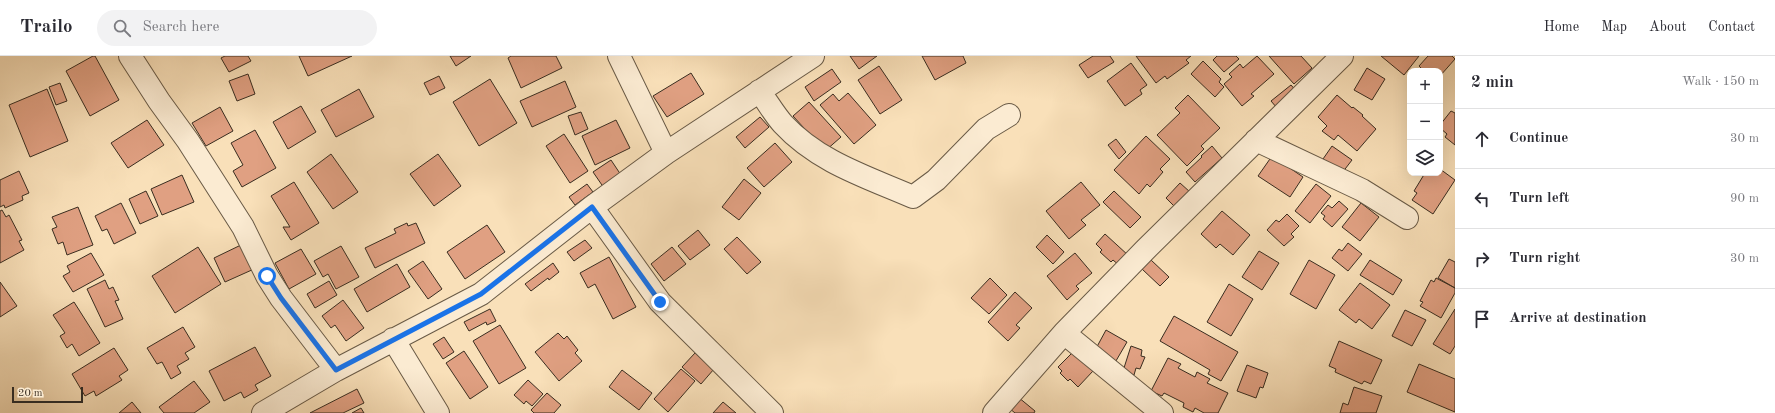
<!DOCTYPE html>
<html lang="en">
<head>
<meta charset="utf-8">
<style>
  :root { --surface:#fff; --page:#f2f2f3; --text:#2b2b33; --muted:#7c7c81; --line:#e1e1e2 }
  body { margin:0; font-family:"Old Standard TT",serif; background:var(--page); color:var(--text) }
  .controls { position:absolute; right:12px; top:12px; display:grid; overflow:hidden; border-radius:8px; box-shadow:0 4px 16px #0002 }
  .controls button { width:36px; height:36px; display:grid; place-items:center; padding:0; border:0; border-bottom:1px solid var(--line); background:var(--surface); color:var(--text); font:20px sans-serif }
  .scale { position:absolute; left:12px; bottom:10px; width:71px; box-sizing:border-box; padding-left:4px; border:2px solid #392d20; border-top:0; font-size:11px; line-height:14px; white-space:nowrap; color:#392d20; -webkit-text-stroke:3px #fbebd2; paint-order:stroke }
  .stop { position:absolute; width:12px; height:12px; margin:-9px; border:3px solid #1a73e8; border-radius:50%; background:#fff }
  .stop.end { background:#1a73e8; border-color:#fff; box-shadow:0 1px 4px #0008 }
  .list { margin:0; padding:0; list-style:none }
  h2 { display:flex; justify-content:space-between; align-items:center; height:52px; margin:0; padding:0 16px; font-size:17px }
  h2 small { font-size:13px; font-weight:400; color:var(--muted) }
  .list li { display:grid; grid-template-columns:26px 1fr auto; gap:12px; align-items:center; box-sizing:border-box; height:60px; padding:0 16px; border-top:1px solid var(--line) }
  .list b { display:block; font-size:15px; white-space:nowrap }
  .list em { font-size:13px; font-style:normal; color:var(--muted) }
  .icon { flex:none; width:22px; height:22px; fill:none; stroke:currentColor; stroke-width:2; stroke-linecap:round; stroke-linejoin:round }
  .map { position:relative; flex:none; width:1455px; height:357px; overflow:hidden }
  header { display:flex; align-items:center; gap:24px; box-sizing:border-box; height:56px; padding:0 20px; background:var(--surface); border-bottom:1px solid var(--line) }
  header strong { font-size:19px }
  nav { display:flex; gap:22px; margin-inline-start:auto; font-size:14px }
  .search { width:280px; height:36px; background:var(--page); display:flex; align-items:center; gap:10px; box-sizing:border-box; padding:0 14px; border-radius:22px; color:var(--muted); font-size:15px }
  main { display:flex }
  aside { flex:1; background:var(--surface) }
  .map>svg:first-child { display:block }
  .building { fill:#e0a082; stroke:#392d20 }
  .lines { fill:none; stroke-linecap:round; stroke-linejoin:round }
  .minor-casing { stroke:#695a46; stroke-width:24 }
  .minor { stroke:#fbebd2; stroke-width:22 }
  .route { stroke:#1a73e8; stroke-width:5 }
</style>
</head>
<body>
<header>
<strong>Trailo</strong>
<div class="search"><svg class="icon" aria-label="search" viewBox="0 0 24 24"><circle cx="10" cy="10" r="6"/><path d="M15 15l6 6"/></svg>Search here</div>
<nav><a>Home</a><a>Map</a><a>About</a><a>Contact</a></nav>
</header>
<main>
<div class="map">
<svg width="1455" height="357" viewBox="0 0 1455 357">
  <rect width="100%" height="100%" fill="#f9e0b9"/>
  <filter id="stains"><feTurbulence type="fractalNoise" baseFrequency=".005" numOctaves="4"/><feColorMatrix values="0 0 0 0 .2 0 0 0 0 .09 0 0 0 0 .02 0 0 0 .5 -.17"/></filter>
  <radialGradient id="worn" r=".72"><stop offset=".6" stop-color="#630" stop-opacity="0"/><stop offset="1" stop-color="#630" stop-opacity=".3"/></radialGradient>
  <path class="building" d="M93 0H95L119 44 90 60 66 15Z
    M225 0H248L251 5 229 16 221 2Z
    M299 0H352L308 20Z
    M450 0H471L456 10Z
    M511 0H556L562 12 521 32 508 2Z
    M850 0H877L859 13Z
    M922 0H963L966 7 935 24Z
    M1093 0H1110L1114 6 1088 22 1079 9Z
    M1136 0H1191L1186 4 1189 7 1167 23 1165 20 1156 27Z
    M1217 0H1236L1239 3 1224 16 1213 4Z
    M1257 0 1274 18 1251 38 1254 40 1242 50 1224 28 1232 21 1229 18 1240 8 1243 12Z
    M1269 0H1301L1312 12 1294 28Z
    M1381 0H1419L1404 19Z
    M1428 0H1452L1455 3 1440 20V15H1424L1419 10Z
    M1203 5 1221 23 1219 26 1224 31 1215 41 1191 18Z
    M1131 7 1147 29 1140 34 1142 38 1125 50 1107 25Z
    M879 10 902 44 880 58 858 24Z
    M1367 12 1385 23 1372 44 1354 34Z
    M832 13 841 26 814 45 805 31Z
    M691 17 704 38 667 61 653 40Z
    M248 18 255 38 237 45 229 25Z
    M439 20 445 32 430 39 424 27Z
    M490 23 517 67 479 90 453 46Z
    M565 25 576 51 532 71 520 45Z
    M60 27 67 45 56 49 49 31Z
    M1291 29 1297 36 1277 52 1271 45Z
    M47 33 68 85 30 101 9 49Z
    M359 33 374 61 336 81 321 54Z
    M848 37 876 69 854 88 820 49 833 38 839 45Z
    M1188 39 1220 72 1201 90 1204 93 1187 110 1157 79 1180 57 1175 52Z
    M1337 39 1352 52 1353 51 1363 59 1362 60 1376 73 1357 95 1338 79 1334 84 1322 75 1327 70 1318 61Z
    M809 46 841 81 825 95 793 60Z
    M301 50 316 76 288 93 273 66Z
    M220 51 233 75 206 90 192 67Z
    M1451 55 1455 57V89L1445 81 1447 78 1440 72V69Z
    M581 56 588 73 575 79 568 60Z
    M760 61 769 71 745 92 736 81Z
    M147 64 164 89 128 112 111 87Z
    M616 64 630 92 595 109 582 80Z
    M255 74 276 112 242 131 233 115 243 109 231 87Z
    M564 78 588 115 570 127 546 90Z
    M1146 80 1170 103 1160 113 1163 116 1150 131 1147 128 1139 138 1114 114Z
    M1116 83 1126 96 1119 103 1108 89Z
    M775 87 792 106 764 131 747 112Z
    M1212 90 1222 102 1195 126 1186 116 1202 101 1201 100Z
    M1332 90 1352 104 1342 117 1323 103Z
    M331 98 358 136 333 153 307 116Z
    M438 98 461 130 434 150 410 118Z
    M1272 100 1303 121 1290 141 1258 120Z
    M611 104 621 119 604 132 593 116Z
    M1440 113 1455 124 1433 158 1412 144 1417 137 1414 135 1425 117H1440Z
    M19 115 29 137 22 140 23 144 5 152 4 149 0 151V124Z
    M182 119 194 146 162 159 151 133Z
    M744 123 761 137 739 164 722 151Z
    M294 126 319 167 291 184 283 171H290L271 140Z
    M1081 126 1100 149 1081 164 1086 169 1069 183 1046 155Z
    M1180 127 1190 136 1175 151 1166 142Z
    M587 128 593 136 575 149 569 141Z
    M1316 128 1331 140 1310 167 1295 155Z
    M146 135 158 160 140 168 129 143Z
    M1114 135 1141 161 1130 172 1103 146Z
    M1339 145 1348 153 1332 171 1323 163 1325 160 1321 157 1328 149 1332 152Z
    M121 147 136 177 114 188 107 173 102 175 95 160Z
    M1361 147 1379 161 1360 185 1342 171Z
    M78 151 93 189 67 199 63 186 58 188 52 173 57 171 52 161Z
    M2 154 6 161 9 159 22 184 19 185 24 194 0 207V155Z
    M1222 155 1250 179 1233 199 1220 188 1216 192 1201 178Z
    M1287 158 1299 170 1291 178 1294 181 1284 190 1267 174 1276 164 1279 166Z
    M407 167 408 170 416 167 425 187 375 212 365 192 396 177 394 173Z
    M487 169 505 196 465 223 447 196Z
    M698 174 710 189 690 204 678 190Z
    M1105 178 1129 200 1120 210 1113 204 1111 206 1100 196 1102 194 1096 188Z
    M1047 179 1064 196 1053 208 1036 191Z
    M737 181 761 206 747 218 724 193Z
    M585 184 592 192 574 205 567 196Z
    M1348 187 1362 198 1348 215 1332 202 1339 193 1342 195Z
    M243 188 254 213 225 226 214 202Z
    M341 190 359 221 336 233 328 218 323 221 314 205Z
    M198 191 221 228 175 257 152 220Z
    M672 191 686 208 664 225 651 208Z
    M301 193 316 218 289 233 275 207Z
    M1259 195 1279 207 1262 234 1242 221Z
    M91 197 104 219 73 236 63 220 70 216 67 210Z
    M1075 197 1092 217 1076 230 1079 233 1067 244 1047 220Z
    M609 201 636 251 613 263 595 228 588 232 580 217Z
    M1449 203 1455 206V232L1438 222Z
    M1151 204 1169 221 1160 230 1142 213Z
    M1309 204 1335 219 1316 253 1290 238Z
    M1370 204 1402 224 1393 239 1360 219Z
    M423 205 442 233 428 243 408 215Z
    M553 207 559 216 549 224 548 222 531 235 525 228Z
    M397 208 410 231 367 256 354 233Z
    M990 222 1007 239 989 258 971 242Z
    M1436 222 1455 232V237L1441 262 1420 250 1423 246 1420 245 1431 224 1434 226Z
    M105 224 109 233 113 231 119 244 115 245 123 263 105 271 87 233Z
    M329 225 337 239 315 252 307 238Z
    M0 226 17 250 0 261Z
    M1360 227 1390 249 1372 273 1359 263 1356 267 1339 254Z
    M1229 228 1253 243 1231 280 1207 266Z
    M1015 236 1032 252 1016 269 1020 272 1008 285 988 266Z
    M343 244 364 272 346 285 335 269 331 272 322 260Z
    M74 246 100 287 79 300 72 288 67 292 60 280 65 277 53 259Z
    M490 253 496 265 487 269 486 266 469 275 464 266Z
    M1455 253V290L1450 298 1433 288Z
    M1405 254 1426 264 1412 290 1392 280Z
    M1174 260 1238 296 1221 325 1208 318 1210 314 1160 285Z
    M500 269 526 312 499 328 473 285Z
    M183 271 195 291 185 297 189 303 177 310 181 317 171 323 162 306 157 308 147 292Z
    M1106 274 1127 286 1113 310 1093 298Z
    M558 277 564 283 567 280 578 294 575 297 582 305 559 325 535 296Z
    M444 281 454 296 443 303 433 288Z
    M1339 285 1382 304 1371 328 1364 325 1362 328 1335 316 1336 313 1329 310Z
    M1131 290 1142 294 1141 300 1145 301 1140 313 1136 312 1134 319 1123 315Z
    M255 291 271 320 255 329 258 334 244 342 241 336 224 345 209 315Z
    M114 292 128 314 119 320 122 324 96 340 94 335 85 340 72 318Z
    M464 295 488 331 470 343 446 307Z
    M1073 296 1093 315 1078 331 1070 323 1068 325 1060 317 1062 315 1058 311Z
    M695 297 714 313 701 328 682 311Z
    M1168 302 1181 308 1178 312 1195 321 1197 316 1210 323 1207 327 1228 337 1218 357H1204L1195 352 1193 356 1183 351 1184 347 1164 337 1162 340 1151 335Z
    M1419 308 1455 323V356L1407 336Z
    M1247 309 1268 317 1263 332 1260 331 1256 342 1237 335Z
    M681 313 695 325 668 356 654 343Z
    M622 314 652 337 639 354 609 331Z
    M528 324 543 338 532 350 526 345 524 348 514 339Z
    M194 325 210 346 194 357H164L159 351Z
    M1354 331 1382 340 1376 357H1340L1343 347 1348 349Z
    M357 333 364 347 343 357H310Z
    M547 337 561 349 554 357H534L531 354Z
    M1018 341 1035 355 1034 357H1015L1009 352Z
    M132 346 141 357H119Z
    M723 346 736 357H713Z
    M361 352 364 357H352Z"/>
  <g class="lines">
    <g class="minor-casing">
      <path id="minor" d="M130 0 159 45 188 85 243 171 267 220 281 242 336 314
        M619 0 666 97
        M759 35C767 45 774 58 783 68 818 106 867 121 913 141L936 124 986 73 1009 59
        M1256 84 1362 134 1407 162
        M592 151 660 246 772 357
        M1064 277 1162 357
        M393 283 438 357
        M263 357 336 314 481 238 592 151 666 97 813 0
        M994 357 1064 277 1145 194 1342 0"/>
    </g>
    <use href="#minor" class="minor"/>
  </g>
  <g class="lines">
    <path class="route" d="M267 220 281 242 336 314 481 238 592 151 660 246"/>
  </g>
  <rect width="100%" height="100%" filter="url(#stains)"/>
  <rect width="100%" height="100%" fill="url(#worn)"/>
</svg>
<div class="controls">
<button>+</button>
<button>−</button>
<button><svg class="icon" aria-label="layers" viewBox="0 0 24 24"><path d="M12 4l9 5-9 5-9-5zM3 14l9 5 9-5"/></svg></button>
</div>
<div class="scale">20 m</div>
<div class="stop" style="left:267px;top:220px"></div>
<div class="stop end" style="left:660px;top:246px"></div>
</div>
<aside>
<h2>2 min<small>Walk · 150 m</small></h2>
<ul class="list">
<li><svg class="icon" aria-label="ahead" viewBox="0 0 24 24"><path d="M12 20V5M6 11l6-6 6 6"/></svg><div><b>Continue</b></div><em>30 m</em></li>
<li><svg class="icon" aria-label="left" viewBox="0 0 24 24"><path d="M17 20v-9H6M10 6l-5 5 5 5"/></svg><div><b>Turn left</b></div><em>90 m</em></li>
<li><svg class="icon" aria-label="right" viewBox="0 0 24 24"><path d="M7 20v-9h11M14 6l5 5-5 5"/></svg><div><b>Turn right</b></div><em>30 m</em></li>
<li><svg class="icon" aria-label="arrive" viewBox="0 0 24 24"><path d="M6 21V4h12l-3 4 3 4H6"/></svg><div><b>Arrive at destination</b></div></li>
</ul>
</aside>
</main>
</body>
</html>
